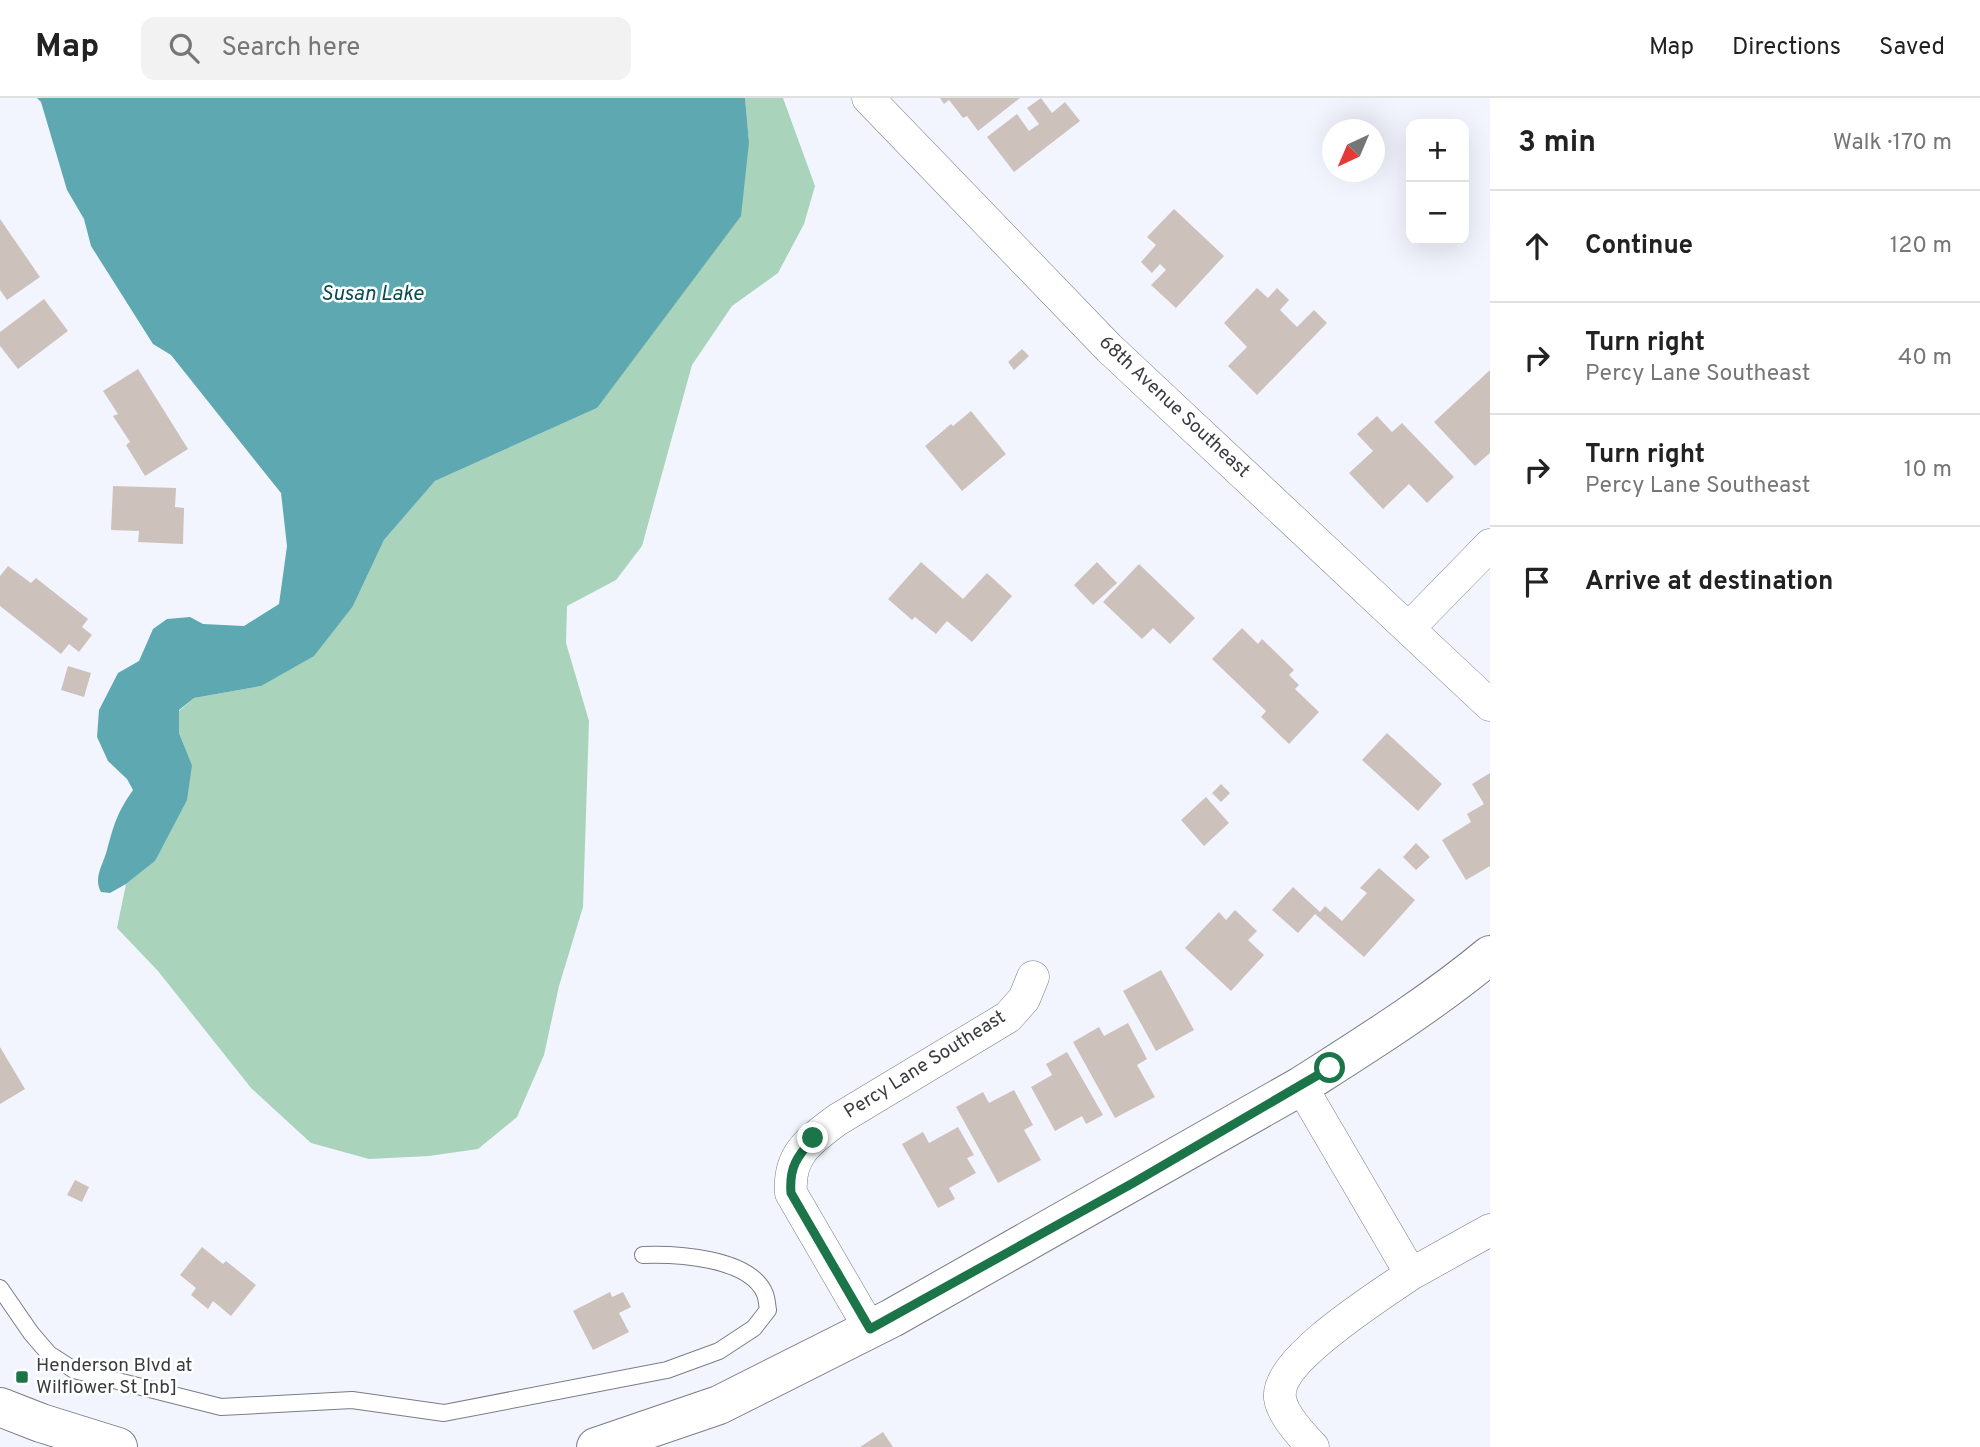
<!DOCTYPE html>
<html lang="en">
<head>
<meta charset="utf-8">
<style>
  :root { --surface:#fff; --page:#f2f2f2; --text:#222; --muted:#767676; --line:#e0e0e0 }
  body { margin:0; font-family:Overpass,sans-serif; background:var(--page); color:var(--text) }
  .controls { position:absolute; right:21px; top:21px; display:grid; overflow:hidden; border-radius:14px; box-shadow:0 7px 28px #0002 }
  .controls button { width:63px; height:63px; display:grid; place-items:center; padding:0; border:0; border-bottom:2px solid var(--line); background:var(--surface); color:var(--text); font:35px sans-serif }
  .compass { position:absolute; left:1322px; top:21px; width:63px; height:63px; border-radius:50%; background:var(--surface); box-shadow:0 7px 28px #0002; rotate:224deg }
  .stop { position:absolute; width:21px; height:21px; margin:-16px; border:5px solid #1b7549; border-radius:50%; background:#fff }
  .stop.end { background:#1b7549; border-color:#fff; box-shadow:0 2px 7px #0008 }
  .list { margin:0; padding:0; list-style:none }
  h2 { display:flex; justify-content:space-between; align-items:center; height:91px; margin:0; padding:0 28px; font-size:30px }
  h2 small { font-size:23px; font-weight:400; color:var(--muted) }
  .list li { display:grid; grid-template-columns:46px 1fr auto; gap:21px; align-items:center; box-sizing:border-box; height:112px; padding:0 28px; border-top:2px solid var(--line) }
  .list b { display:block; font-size:26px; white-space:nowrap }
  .list p { margin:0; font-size:23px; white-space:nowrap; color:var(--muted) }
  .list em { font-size:23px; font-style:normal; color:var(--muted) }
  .icon { flex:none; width:38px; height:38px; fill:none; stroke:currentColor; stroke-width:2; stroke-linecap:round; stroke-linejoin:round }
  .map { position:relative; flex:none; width:1490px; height:1349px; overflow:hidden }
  header { display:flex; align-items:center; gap:42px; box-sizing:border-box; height:98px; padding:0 35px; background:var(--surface); border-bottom:2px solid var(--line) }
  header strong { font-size:33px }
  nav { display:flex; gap:38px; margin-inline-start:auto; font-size:24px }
  .search { width:490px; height:63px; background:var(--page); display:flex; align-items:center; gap:18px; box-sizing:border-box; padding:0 24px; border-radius:14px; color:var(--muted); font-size:26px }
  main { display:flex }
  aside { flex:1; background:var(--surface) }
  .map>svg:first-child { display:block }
  .green { fill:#a9d3ba }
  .water { fill:#5da8b1 }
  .building { fill:#cdc1bc }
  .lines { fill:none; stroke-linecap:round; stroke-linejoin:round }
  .service-casing { stroke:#7a7c86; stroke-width:18 }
  .minor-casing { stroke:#7a7c86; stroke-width:33 }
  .tertiary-casing { stroke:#7a7c86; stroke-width:40 }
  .service { stroke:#fff; stroke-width:16 }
  .minor { stroke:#fff; stroke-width:32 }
  .tertiary { stroke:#fff; stroke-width:38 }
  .route { stroke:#1b7549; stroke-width:9 }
  .poi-dot { fill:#1b7549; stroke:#fff; stroke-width:2.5 }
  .labels { text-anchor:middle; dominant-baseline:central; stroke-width:5; stroke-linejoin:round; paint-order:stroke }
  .street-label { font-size:19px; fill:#3b3c40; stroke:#fff }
  .poi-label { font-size:19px; fill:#3b3c40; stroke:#fff; text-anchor:start }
  .water-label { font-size:21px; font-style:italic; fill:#084d54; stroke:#fff }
</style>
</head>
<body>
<header>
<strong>Map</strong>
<div class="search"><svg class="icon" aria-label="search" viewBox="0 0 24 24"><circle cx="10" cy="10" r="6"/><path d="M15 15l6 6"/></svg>Search here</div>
<nav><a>Map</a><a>Directions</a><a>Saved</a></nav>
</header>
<main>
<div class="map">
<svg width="1490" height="1349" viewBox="0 0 1490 1349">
  <rect width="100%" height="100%" fill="#f3f5fe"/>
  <path class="green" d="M745 0H783L815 88 804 126 778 175 732 208 692 267 642 448 616 482 567 508 566 545 589 623 583 809 559 888 544 957 517 1019 478 1051 429 1058 369 1061 311 1045 251 990 158 873 117 830 126 786 155 763 192 667 179 635V613L194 600 261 588 353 508 384 442 435 383 597 310 749 44Z"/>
  <path class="water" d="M37 0H745L749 44 741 118 597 310 435 383 384 442 353 508 314 558 261 588 194 600 179 612V635L192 667 187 702 155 763 126 786 110 795 101 794C93 780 103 767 107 752 114 726 117 715 133 692L127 681 108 663 97 639 99 612 118 575 139 563 153 531 167 521 190 519 203 526 244 528 279 506 287 448 281 395 171 257 153 246 91 148 84 121 67 92 41 4Z"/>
  <path class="building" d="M940 0H1020L978 33 967 18 963 20 949 2 944 6Z
    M1041 0 1052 15 1065 4 1080 23 1014 74 987 39 1017 16 1029 33 1039 26 1027 10Z
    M1174 111 1224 158 1176 210 1151 187 1166 172 1160 166 1152 175 1141 164 1156 147 1147 139Z
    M0 121 40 179 7 202 0 192Z
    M1257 190 1268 200 1277 190 1289 202 1280 212 1297 229 1314 212 1327 225 1257 297 1228 268 1247 249 1224 225Z
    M44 201 68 233 18 271 0 248V234Z
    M1022 251 1029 258 1014 272 1008 264Z
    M138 271 188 351 145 378 126 347 130 344 113 318 118 316 103 293Z
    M1490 272V355L1475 368 1434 324Z
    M971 313 1006 356 962 393 925 348 951 326 953 328Z
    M1377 318 1392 334 1402 325 1454 379 1427 405 1409 386 1383 411 1349 375 1373 353 1357 336Z
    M113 388 176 390 175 409 184 410 183 446 138 444 139 433 111 432Z
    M921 464 963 501 987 475 1012 498 972 544 947 523 936 536 915 519 912 522 888 501Z
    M1097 464 1117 485 1093 507 1074 487Z
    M1139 466 1195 520 1170 546 1153 530 1142 541 1103 504Z
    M8 468 31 485 36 480 88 521 82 529 92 537 79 554 69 546 61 556 0 508V478Z
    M1242 530 1258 546 1262 541 1294 572 1289 577 1299 587 1295 591 1319 614 1289 646 1261 619 1266 613 1212 561Z
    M68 568 91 575 84 599 61 592Z
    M1387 635 1442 686 1418 713 1362 662Z
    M1490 675V768L1466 782 1442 742 1471 724 1467 716 1484 706 1472 686Z
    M1221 686 1230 695 1221 704 1212 695Z
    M1206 699 1229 725 1204 748 1181 722Z
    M1416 745 1430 759 1416 772 1403 759Z
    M1379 770 1415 802 1364 859 1315 816 1298 835 1272 812 1293 789 1320 814 1325 808 1342 823 1367 795 1360 790Z
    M1235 812 1257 833 1248 842 1264 857 1231 893 1185 850 1219 814 1226 822Z
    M1161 872 1194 932 1156 953 1123 893Z
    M1128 925 1147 961 1137 967 1155 999 1115 1020 1073 944 1099 929 1104 938Z
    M0 949 25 991 0 1006Z
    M1067 954 1103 1017 1086 1026 1082 1018 1055 1033 1031 989 1052 977 1046 966Z
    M1014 992 1033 1027 1024 1032 1041 1062 998 1085 956 1009 983 994 989 1005Z
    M958 1029 974 1057 967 1060 976 1075 949 1090 955 1101 938 1110 902 1046 923 1034 929 1045Z
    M75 1082 89 1089 82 1104 67 1097Z
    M202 1149 223 1166 226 1163 256 1187 231 1218 213 1203 208 1211 191 1197 196 1190 180 1177Z
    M610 1194 612 1199 623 1194 631 1209 619 1215 629 1234 593 1252 573 1213Z
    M883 1334 893 1349H860Z"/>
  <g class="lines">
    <g class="service-casing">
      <path id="service" d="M0 1190 31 1235 49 1256 74 1272 221 1309 352 1302 444 1315 667 1272 719 1253 754 1230 768 1212C767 1207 767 1201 765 1196 750 1159 676 1156 643 1157"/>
    </g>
    <g class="minor-casing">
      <path id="minor" d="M868 0 1109 250 1490 607
        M1409 530 1490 447
        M1301 988 1411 1176 1490 1132
        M870 1231 791 1095C788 1057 809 1043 837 1022L1008 919 1024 901 1033 879
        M1313 1349C1302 1338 1282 1316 1280 1300 1275 1262 1381 1197 1411 1176"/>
    </g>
    <g class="tertiary-casing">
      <path id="tertiary" d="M0 1309 41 1325 118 1349
        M596 1349 719 1307 892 1220 1301 988C1365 947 1431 906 1490 857"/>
    </g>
    <use href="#service" class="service"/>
    <use href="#minor" class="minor"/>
    <use href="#tertiary" class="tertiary"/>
  </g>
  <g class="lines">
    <path class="route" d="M813 1040C797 1059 789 1069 791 1095L870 1231 1133 1085 1330 970"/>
  </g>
  <rect class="poi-dot" x="15" y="1272" width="14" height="14" rx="3.5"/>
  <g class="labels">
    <g class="street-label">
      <text transform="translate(1174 309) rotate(43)">68th Avenue Southeast</text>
      <text transform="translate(925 967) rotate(-32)">Percy Lane Southeast</text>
    </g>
    <g class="poi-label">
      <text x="36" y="1268">Henderson Blvd at<tspan x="36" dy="22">Wilflower St [nb]</tspan></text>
    </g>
    <g class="water-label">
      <text x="372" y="196">Susan Lake</text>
    </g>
  </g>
</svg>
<div class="controls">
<button>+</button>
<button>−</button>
</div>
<svg class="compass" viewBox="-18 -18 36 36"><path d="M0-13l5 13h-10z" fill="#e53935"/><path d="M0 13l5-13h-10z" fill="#767676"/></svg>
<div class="stop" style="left:1330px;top:970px"></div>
<div class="stop end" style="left:813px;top:1040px"></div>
</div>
<aside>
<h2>3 min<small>Walk · 170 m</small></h2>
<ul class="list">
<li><svg class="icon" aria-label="ahead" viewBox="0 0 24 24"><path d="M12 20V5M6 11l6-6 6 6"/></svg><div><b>Continue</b></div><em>120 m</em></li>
<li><svg class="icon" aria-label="right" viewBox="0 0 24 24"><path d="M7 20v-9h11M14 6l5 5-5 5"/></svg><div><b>Turn right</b><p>Percy Lane Southeast</p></div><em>40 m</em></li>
<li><svg class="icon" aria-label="right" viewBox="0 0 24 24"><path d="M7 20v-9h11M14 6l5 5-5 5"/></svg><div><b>Turn right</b><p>Percy Lane Southeast</p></div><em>10 m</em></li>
<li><svg class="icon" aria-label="arrive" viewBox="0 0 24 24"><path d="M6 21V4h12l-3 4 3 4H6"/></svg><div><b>Arrive at destination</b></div></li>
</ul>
</aside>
</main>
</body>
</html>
